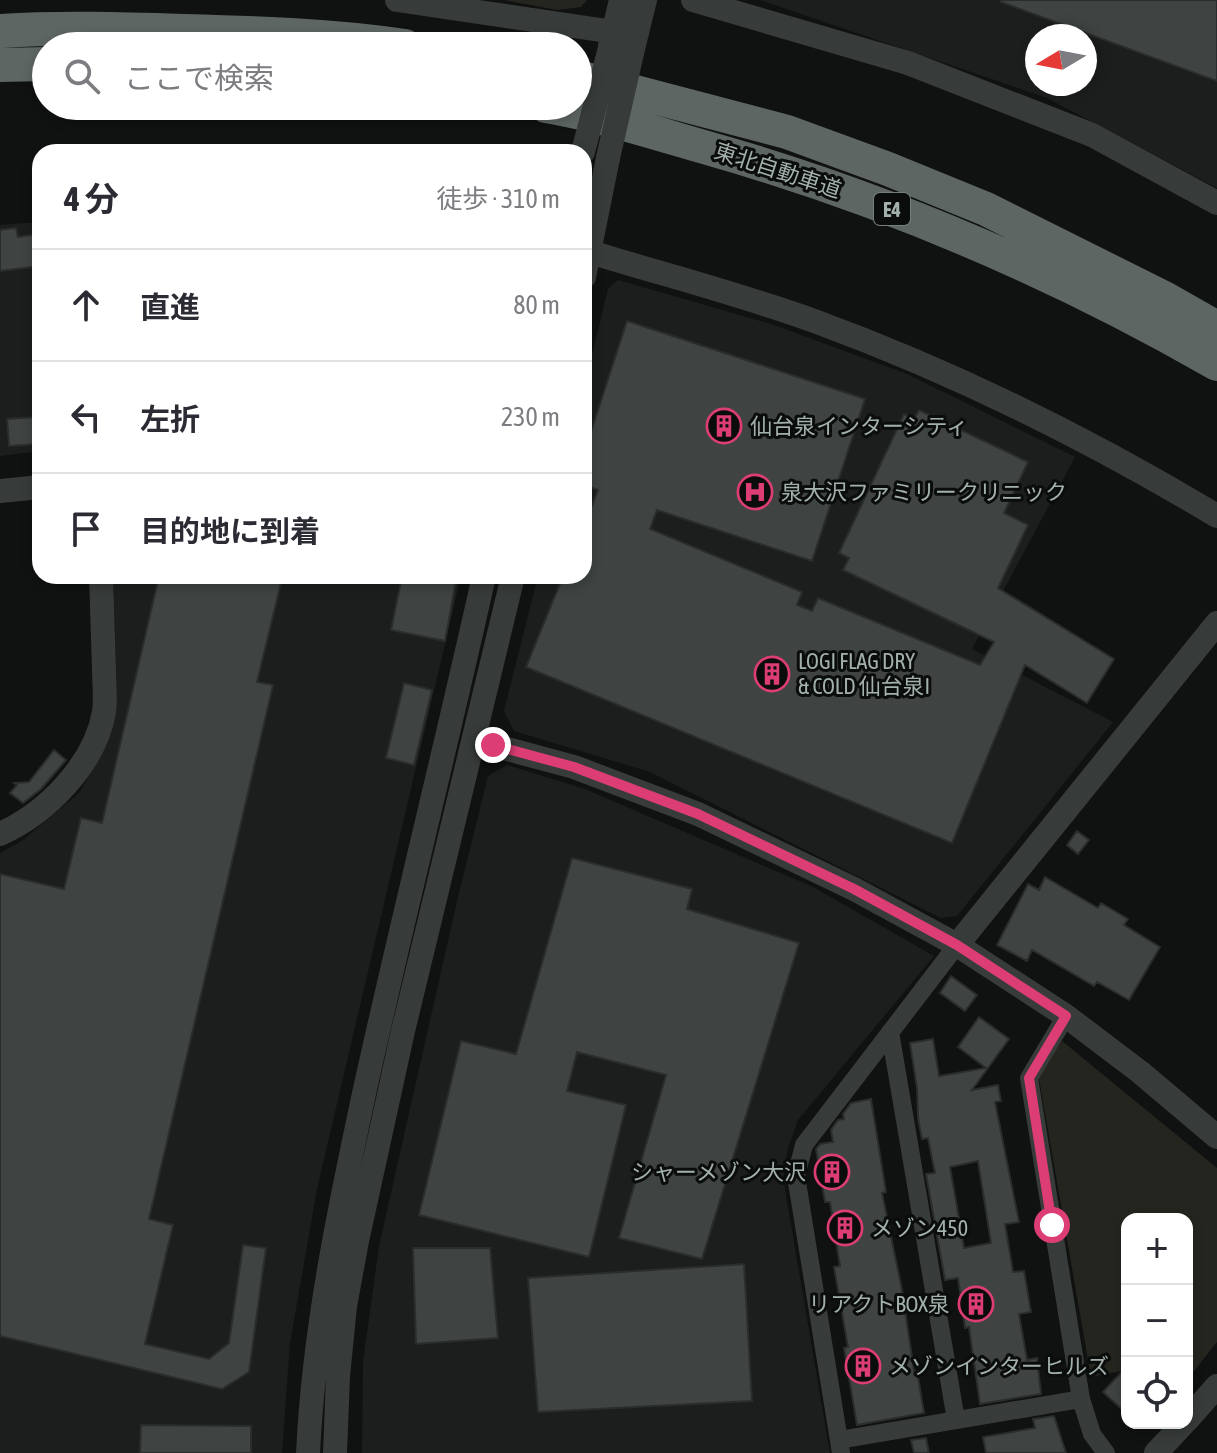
<!DOCTYPE html>
<html lang="ja">
<head>
<meta charset="utf-8">
<style>
  :root { --surface:#fff; --page:#f7f7f7; --text:#2b2b33; --muted:#7c7c81; --line:#e1e1e2 }
  body { margin:0; font-family:"Asap Condensed","Noto Sans JP",sans-serif; background:var(--page); color:var(--text) }
  .controls { position:absolute; right:24px; bottom:24px; display:grid; overflow:hidden; border-radius:16px; box-shadow:0 4px 12px #0003 }
  .controls button { width:72px; height:72px; display:grid; place-items:center; padding:0; border:0; border-bottom:2px solid var(--line); background:var(--surface); color:var(--text); font:40px sans-serif }
  .compass { position:absolute; left:1025px; top:24px; width:72px; height:72px; border-radius:50%; background:var(--surface); box-shadow:0 4px 12px #0003; rotate:260deg }
  .stop { position:absolute; width:24px; height:24px; margin:-18px; border:6px solid #dc3d75; border-radius:50%; background:#fff }
  .stop.end { background:#dc3d75; border-color:#fff; box-shadow:0 2px 8px #0008 }
  .list { margin:0; padding:0; list-style:none }
  h2 { display:flex; justify-content:space-between; align-items:center; height:104px; margin:0; padding:0 32px; font-size:34px }
  h2 small { font-size:26px; font-weight:400; color:var(--muted) }
  .list li { display:grid; grid-template-columns:52px 1fr auto; gap:24px; align-items:center; box-sizing:border-box; height:112px; padding:0 32px; border-top:2px solid var(--line) }
  .list b { display:block; font-size:30px; white-space:nowrap }
  .list em { font-size:26px; font-style:normal; color:var(--muted) }
  .icon { flex:none; width:44px; height:44px; fill:none; stroke:currentColor; stroke-width:2; stroke-linecap:round; stroke-linejoin:round }
  .map { position:relative; flex:none; width:1217px; height:1453px; overflow:hidden }
  .search { position:absolute; background:var(--surface); box-shadow:0 4px 12px #0003; left:32px; top:32px; width:560px; height:88px; display:flex; align-items:center; gap:20px; box-sizing:border-box; padding:0 28px; border-radius:44px; color:var(--muted); font-size:30px }
  .panel { position:absolute; background:var(--surface); box-shadow:0 4px 12px #0003; left:32px; top:144px; width:560px; height:440px; border-radius:24px }
  .map>svg:first-child { display:block }
  .built { fill:#1c1e1e; fill-rule:evenodd }
  .green { fill:#25251f }
  .building { fill:#3f4443; stroke:#2a2d2d; stroke-width:2; fill-rule:evenodd }
  .lines { fill:none; stroke-linecap:round; stroke-linejoin:round }
  .minor { stroke:#373b3a; stroke-width:18 }
  .tertiary { stroke:#373b3a; stroke-width:24 }
  .motorway { stroke:#5e6664; stroke-width:34 }
  .tertiary-bridge { stroke:#373b3a; stroke-width:24 }
  .route { stroke:#dc3d75; stroke-width:10 }
  .labels { text-anchor:middle; dominant-baseline:central; stroke-width:6; stroke-linejoin:round; paint-order:stroke }
  .shield { fill:#0b0c0c; stroke:#75807c; stroke-width:2 }
  .shield-label { font-size:20px; font-weight:bold; fill:#a3b1ac }
  .street-label { font-size:22px; fill:#a3b1ac; stroke:#0b0c0c }
  .poi-label { font-size:22px; fill:#a3b1ac; stroke:#0b0c0c; text-anchor:start }
</style>
</head>
<body>
<div class="map">
<svg width="1217" height="1453" viewBox="0 0 1217 1453">
  <rect width="100%" height="100%" fill="#101111"/>
  <path class="built" d="M760 0H1217V188L1047 98ZM1037 36H1085V84H1037Z
    M40 222V451L0 456V225Z
    M618 280 774 325 907 374 1075 457 972 649 1113 722 957 916 941 918 650 772 514 731 504 711 538 576H584V387L608 289Z
    M113 576H457L460 580 317 1189 290 1343 282 1453H0V853L23 840 80 792 106 744 117 690Z
    M507 765 585 789 813 887 934 956 798 1120 788 1148 783 1178 830 1453H362L363 1362 379 1246 457 901 488 776Z"/>
  <path class="green" d="M504 0H587L581 7 557 10Z
    M1062 1041 1217 1168V1342L1187 1380V1219H1127V1370L1091 1377 1038 1073Z"/>
  <path class="building" d="M1001 0H1217V81L1001 2Z
    M16 228 18 237 40 234V266L0 271V230Z
    M627 321 865 399 812 561 657 510 650 529 802 592 797 605 812 611 818 598 980 665 994 642 843 570 849 558 839 553 904 414 914 419 919 410 1028 462 1004 513 1028 525 998 588 1114 659 1087 703 1025 665 952 843 526 667 563 576H584V525L598 490 584 485V453Z
    M37 417 39 444 9 446 7 419Z
    M159 576H252L281 583 257 682 273 685 149 1219 173 1225 145 1344 209 1359 229 1343 243 1245 266 1248 249 1372 222 1389 0 1336V874L64 889 81 818 102 823Z
    M402 576H431L456 581 445 641 391 630Z
    M404 683 432 690 414 765 386 758Z
    M54 750 66 760 41 789 23 803 10 793 17 785 14 783 29 782Z
    M1077 831 1089 840 1078 854 1067 845Z
    M572 858 692 889 687 909 799 943 702 1259 619 1238 666 1075 577 1052 567 1091 626 1105 589 1257 419 1215 461 1041 516 1054Z
    M1045 877 1098 908 1101 903 1128 919 1124 925 1160 947 1129 1000 1097 982 1094 986 1032 950 1027 961 997 945 1028 884 1039 890Z
    M951 976 977 995 965 1011 940 993Z
    M979 1017 1009 1039 972 1090 998 1085 1001 1101 995 1102 1019 1222 1005 1224 1013 1272 1024 1271 1031 1312 1019 1314 1027 1360 1037 1358 1041 1394 980 1404 969 1327 965 1328 958 1278 945 1280 926 1174 935 1173 928 1138 922 1139 918 1118 917 1088 910 1043 933 1039 939 1076 986 1068 958 1047ZM978 1161 991 1243 964 1248 950 1167Z
    M871 1099 886 1192 882 1193 902 1290 914 1371H917L924 1413 857 1425 844 1348 848 1347 834 1267 840 1266 830 1202H825L816 1149 820 1144 833 1142 831 1130 838 1120 844 1119 843 1114 851 1103Z
    M413 1248H490L498 1338 416 1344Z
    M744 1264 752 1401 538 1412 528 1278Z
    M1127 1366V1414L1103 1392Z
    M1054 1416 1066 1453H986L983 1437 1035 1428 1033 1419Z
    M141 1425 251 1426V1453H140Z
    M926 1438 929 1453H914L911 1440Z"/>
  <g class="lines">
    <path class="minor" d="M1066 1016 1029 1078 1081 1399 1092 1434 1106 1453
      M890 1032 956 1420
      M839 1440 1081 1399
      M841 1453 796 1176 804 1145 957 945"/>
    <path class="tertiary" d="M397 0 614 32
      M693 0 908 63 1092 135 1217 203
      M610 46 621 0
      M632 53 645 0
      M590 252C665 275 743 295 817 322 956 373 1090 440 1217 516
      M584 277 608 158
      M0 491 40 487
      M474 740 574 767 698 814 854 889 957 945 1066 1016 1140 1072 1217 1137
      M0 834C47 813 95 764 104 712 106 698 104 682 104 669 103 638 102 607 101 576
      M957 945 1217 623
      M1187 1420 1217 1386
      M308 1453C314 1329 339 1210 365 1089 403 917 446 747 484 576
      M335 1453 338 1376 345 1306 357 1241 403 1031 513 576
      M1156 1453 1184 1423"/>
    <path class="motorway" d="M0 31C61 27 123 29 184 31 258 33 332 35 405 46
      M0 65 46 64
      M578 77 787 132 888 169 986 209 1166 299 1217 328
      M546 106C599 115 652 132 704 147 884 198 1055 271 1217 364"/>
    <path class="tertiary-bridge" d="M583 152 610 48
      M608 158 632 53"/>
  </g>
  <g class="lines">
    <path class="route" d="M493 745 574 767 698 814 854 889 957 945 1066 1016 1029 1078 1052 1225"/>
  </g>
  <defs>
    <g id="building-ring" transform="scale(1.8)"><circle r="9.5" fill="#0b0c0c" stroke="#dc3d75" stroke-width="1.5"/><path d="M-4-6H4V6H1V3H-1V6H-4ZM-2.5-4.3h1.7v1.8h-1.7ZM.8-4.3h1.7v1.8H.8ZM-2.5-1h1.7V.8h-1.7ZM.8-1h1.7V.8H.8Z" fill="#dc3d75"/></g>
    <g id="hospital-ring" transform="scale(1.8)"><circle r="9.5" fill="#0b0c0c" stroke="#dc3d75" stroke-width="1.5"/><path d="M-5-5h3v3.5h4V-5h3V5h-3V1.5h-4V5h-3Z" fill="#dc3d75"/></g>
  </defs>
  <g fill-rule="evenodd">
    <use href="#building-ring" x="724" y="426"/>
    <use href="#hospital-ring" x="755" y="492"/>
    <use href="#building-ring" x="772" y="674"/>
    <use href="#building-ring" x="832" y="1172"/>
    <use href="#building-ring" x="845" y="1228"/>
    <use href="#building-ring" x="976" y="1304"/>
    <use href="#building-ring" x="863" y="1366"/>
  </g>
  <g class="labels">
    <rect class="shield" x="874" y="193" width="36" height="32" rx="6"/>
    <g class="shield-label">
      <text x="892" y="209">E4</text>
    </g>
    <g class="street-label">
      <text transform="translate(778 170) rotate(18)">東北自動車道</text>
    </g>
    <g class="poi-label">
      <text x="750" y="426">仙台泉インターシティ</text>
      <text x="781" y="492">泉大沢ファミリークリニック</text>
      <text x="798" y="661">LOGI FLAG DRY<tspan x="798" dy="25">&amp; COLD 仙台泉I</tspan></text>
      <text x="806" y="1172" text-anchor="end">シャーメゾン大沢</text>
      <text x="871" y="1228">メゾン450</text>
      <text x="950" y="1304" text-anchor="end">リアクトBOX泉</text>
      <text x="889" y="1366">メゾンインターヒルズ</text>
    </g>
  </g>
</svg>
<div class="controls">
<button>+</button>
<button>−</button>
<button><svg class="icon" aria-label="locate" viewBox="0 0 24 24"><circle cx="12" cy="12" r="6"/><path d="M12 2v4M12 18v4M2 12h4M18 12h4"/></svg></button>
</div>
<svg class="compass" viewBox="-18 -18 36 36"><path d="M0-13l5 13h-10z" fill="#e53935"/><path d="M0 13l5-13h-10z" fill="#7c7c81"/></svg>
<div class="stop" style="left:1052px;top:1225px"></div>
<div class="stop end" style="left:493px;top:745px"></div>
<div class="search"><svg class="icon" aria-label="search" viewBox="0 0 24 24"><circle cx="10" cy="10" r="6"/><path d="M15 15l6 6"/></svg>ここで検索</div>
<section class="panel">
<h2>4 分<small>徒歩 · 310 m</small></h2>
<ul class="list">
<li><svg class="icon" aria-label="ahead" viewBox="0 0 24 24"><path d="M12 20V5M6 11l6-6 6 6"/></svg><div><b>直進</b></div><em>80 m</em></li>
<li><svg class="icon" aria-label="left" viewBox="0 0 24 24"><path d="M17 20v-9H6M10 6l-5 5 5 5"/></svg><div><b>左折</b></div><em>230 m</em></li>
<li><svg class="icon" aria-label="arrive" viewBox="0 0 24 24"><path d="M6 21V4h12l-3 4 3 4H6"/></svg><div><b>目的地に到着</b></div></li>
</ul>
</section>
</div>
</body>
</html>
